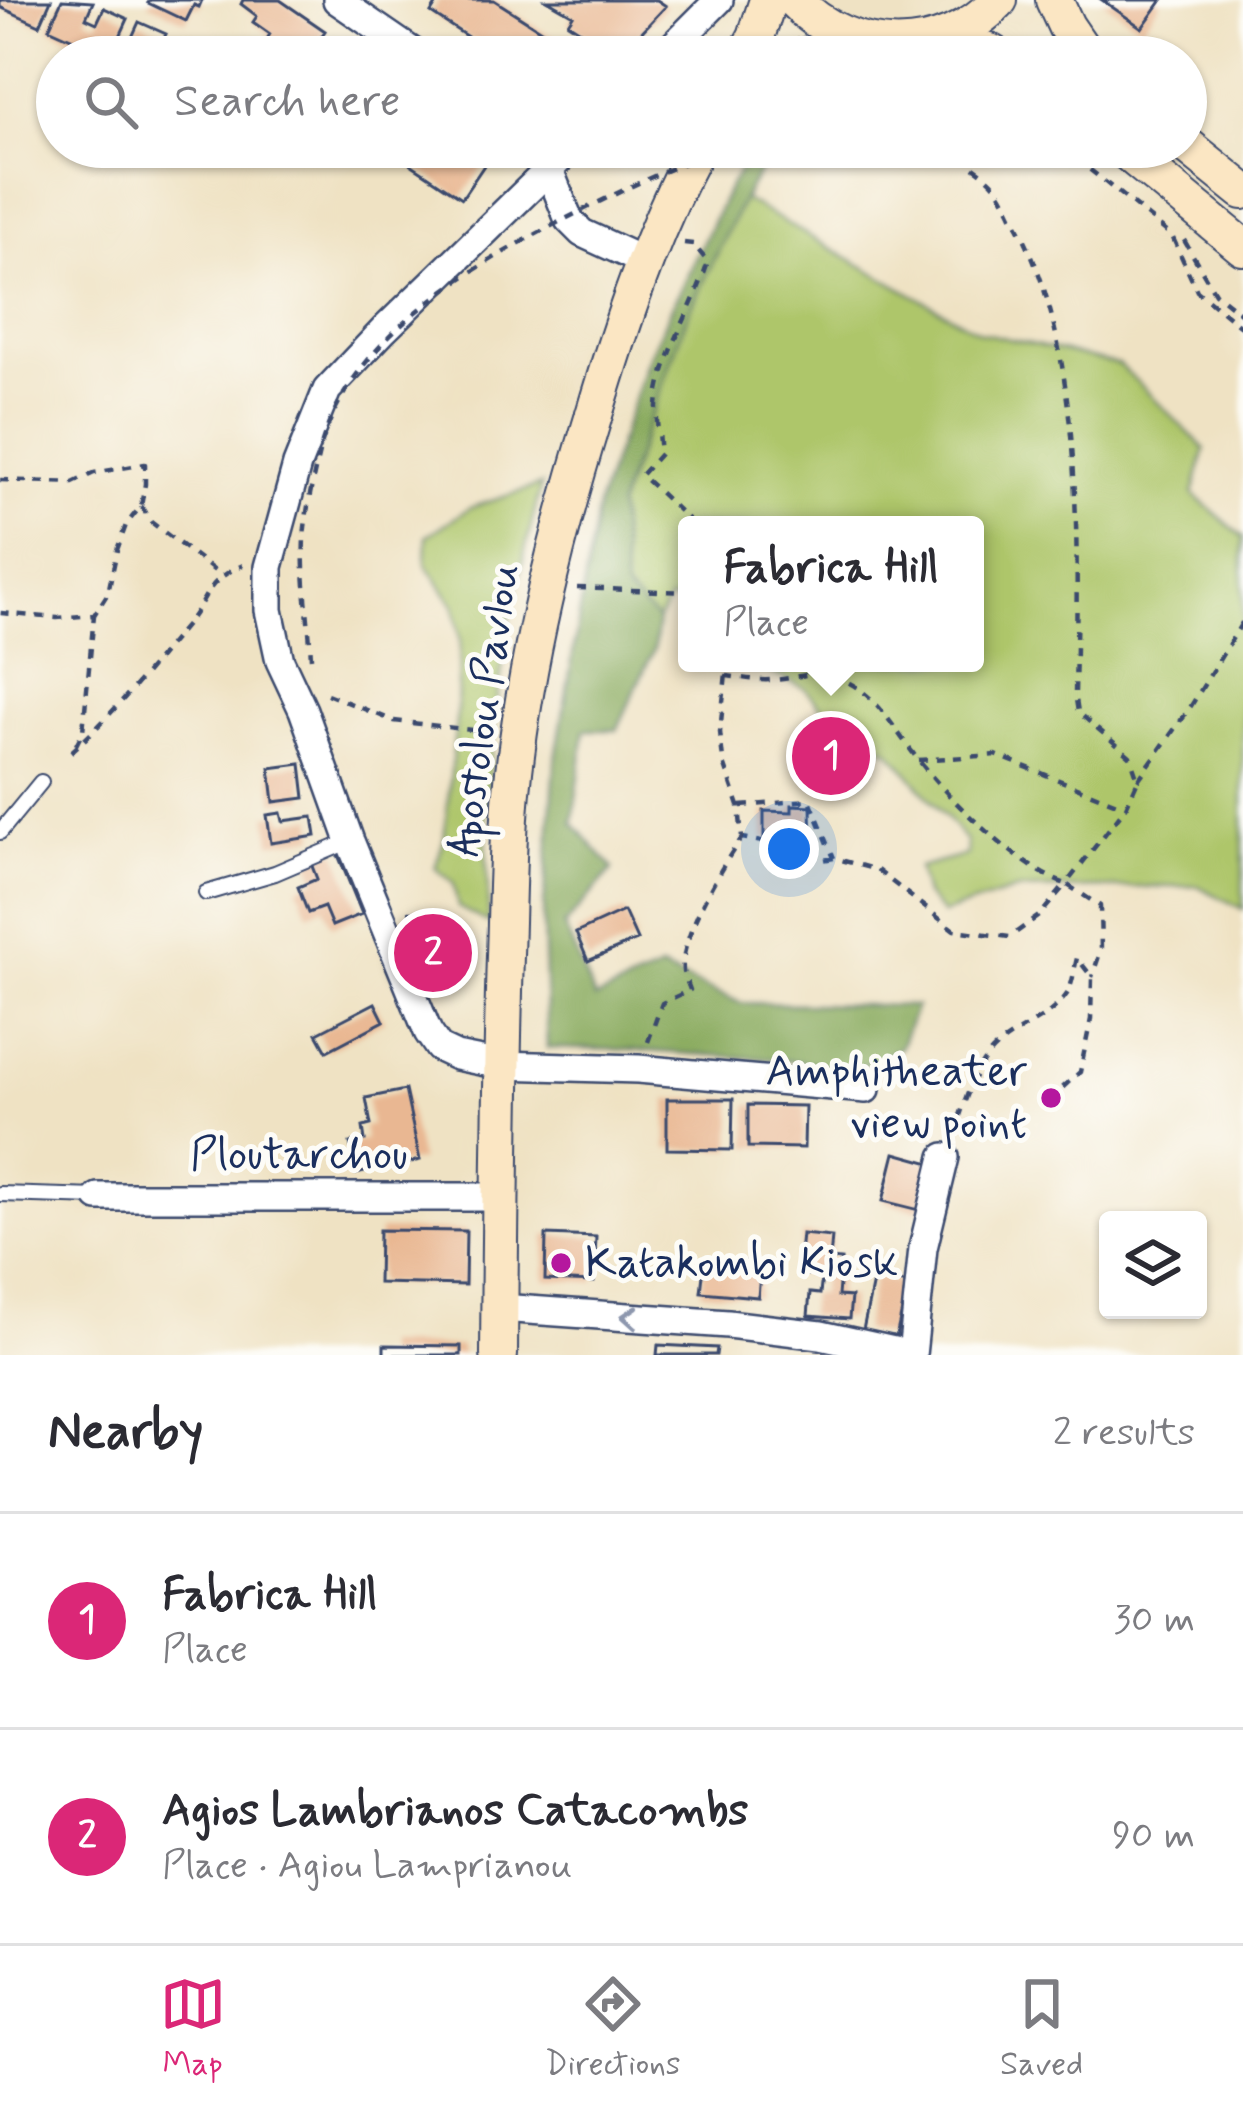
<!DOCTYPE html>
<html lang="en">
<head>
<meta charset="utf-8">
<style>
  :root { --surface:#fff; --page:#f7f7f7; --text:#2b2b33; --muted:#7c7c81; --line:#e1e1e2; --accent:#db2777 }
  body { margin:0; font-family:Mynerve,sans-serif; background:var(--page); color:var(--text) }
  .controls { position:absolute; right:36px; bottom:36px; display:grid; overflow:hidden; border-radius:12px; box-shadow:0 3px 9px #0004 }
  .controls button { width:108px; height:108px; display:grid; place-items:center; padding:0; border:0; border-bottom:3px solid var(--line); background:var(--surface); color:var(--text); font:60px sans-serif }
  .you { position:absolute; left:789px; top:849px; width:42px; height:42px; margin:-30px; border:9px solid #fff; border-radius:50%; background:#1a73e8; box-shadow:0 0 0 18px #1a73e833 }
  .badge { display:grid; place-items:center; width:78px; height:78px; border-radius:50%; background:var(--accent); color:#fff; font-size:39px; font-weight:700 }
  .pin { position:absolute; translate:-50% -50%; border:6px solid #fff; box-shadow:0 3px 12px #0006 }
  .popup { position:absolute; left:678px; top:516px; width:306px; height:156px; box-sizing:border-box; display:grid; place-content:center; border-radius:12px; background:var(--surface); filter:drop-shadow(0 3px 9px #0005); font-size:39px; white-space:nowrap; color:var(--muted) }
  .popup b { font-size:45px; color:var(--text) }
  .popup::after { content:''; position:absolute; left:50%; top:100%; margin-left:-24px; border:24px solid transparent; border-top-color:var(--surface) }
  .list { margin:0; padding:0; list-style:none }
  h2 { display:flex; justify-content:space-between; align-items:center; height:156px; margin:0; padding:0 48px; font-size:51px }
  h2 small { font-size:39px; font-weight:400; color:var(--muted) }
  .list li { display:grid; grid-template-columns:78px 1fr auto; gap:36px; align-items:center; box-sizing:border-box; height:216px; padding:0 48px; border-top:3px solid var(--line) }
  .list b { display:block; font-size:45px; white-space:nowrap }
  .list p { margin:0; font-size:39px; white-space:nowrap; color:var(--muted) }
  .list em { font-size:39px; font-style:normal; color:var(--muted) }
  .icon { flex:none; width:66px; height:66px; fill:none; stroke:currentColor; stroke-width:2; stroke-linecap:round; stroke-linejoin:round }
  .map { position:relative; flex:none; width:1243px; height:1355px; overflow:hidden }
  .search { position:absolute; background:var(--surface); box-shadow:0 3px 9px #0004; left:36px; right:36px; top:36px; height:132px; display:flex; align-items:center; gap:30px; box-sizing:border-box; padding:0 42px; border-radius:66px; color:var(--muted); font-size:45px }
  .sheet { height:588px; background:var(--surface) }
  nav { display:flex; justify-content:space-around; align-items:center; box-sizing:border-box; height:168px; border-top:3px solid var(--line); background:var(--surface); font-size:33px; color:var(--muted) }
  nav a { display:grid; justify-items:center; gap:6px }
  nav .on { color:var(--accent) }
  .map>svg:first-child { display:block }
  .green { fill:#aec66b; stroke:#647a64; stroke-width:3 }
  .forest { fill:#8aab5f; stroke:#526d5e; stroke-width:3 }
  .building { fill:#e9b792 }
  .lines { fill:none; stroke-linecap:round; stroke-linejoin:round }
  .lane-casing { stroke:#3b4a6d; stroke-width:18 }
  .street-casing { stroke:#3b4a6d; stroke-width:32 }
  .secondary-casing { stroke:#3b4a6d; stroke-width:40 }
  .path { stroke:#3b4a6d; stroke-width:4.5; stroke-dasharray:9 9; stroke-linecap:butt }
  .lane { stroke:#fff; stroke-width:14 }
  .street { stroke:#fff; stroke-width:27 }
  .secondary { stroke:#fbe6c3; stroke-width:36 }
  .path-bridge { stroke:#3b4a6d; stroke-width:4.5; stroke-dasharray:9 9; stroke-linecap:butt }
  .oneway { stroke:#8d97ae }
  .poi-dot { fill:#b5179e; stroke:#fdfcf7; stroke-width:4.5 }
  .labels { text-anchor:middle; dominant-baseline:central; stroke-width:10; stroke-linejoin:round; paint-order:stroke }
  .street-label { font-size:45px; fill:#1b2f5e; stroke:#fdfcf7 }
  .poi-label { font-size:45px; fill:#1b2f5e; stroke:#fdfcf7; text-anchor:end }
</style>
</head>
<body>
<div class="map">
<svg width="1243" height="1355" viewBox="0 0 1243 1355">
  <rect width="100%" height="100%" fill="#fdfcf7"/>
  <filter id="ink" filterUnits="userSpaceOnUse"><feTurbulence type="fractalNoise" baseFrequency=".00833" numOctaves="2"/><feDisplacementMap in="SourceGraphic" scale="24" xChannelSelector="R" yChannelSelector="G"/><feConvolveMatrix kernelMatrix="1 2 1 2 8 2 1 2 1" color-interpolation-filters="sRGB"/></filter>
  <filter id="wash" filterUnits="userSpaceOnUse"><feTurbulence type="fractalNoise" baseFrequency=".004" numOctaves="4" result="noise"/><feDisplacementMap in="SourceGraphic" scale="48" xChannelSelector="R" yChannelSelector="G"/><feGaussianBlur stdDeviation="2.7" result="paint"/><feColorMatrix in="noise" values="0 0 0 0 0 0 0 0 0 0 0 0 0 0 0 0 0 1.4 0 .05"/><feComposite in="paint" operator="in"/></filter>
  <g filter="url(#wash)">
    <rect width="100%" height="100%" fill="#efe2c3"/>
    <path class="green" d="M743 199 980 332 1120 365 1205 449 1193 494 1243 537V909L1198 886 1017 890 942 914 925 895 918 868 967 855 966 841 891 752 836 723 806 689 751 663H975V525H687V601L669 600 658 620 625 590 618 507 687 316Z
      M541 485 511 610 497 701 485 812 489 923 458 907 453 882 435 868 444 840 457 712 460 639 454 605 426 564 427 536 469 508Z"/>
    <path class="forest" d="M754 148 767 159 743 199 687 316 618 506 625 590 658 620 654 649 617 730H585L573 823 613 869 564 926 595 999 660 969 741 1003 916 1006 900 1048 858 1068 783 1060 630 1050 547 1048 543 916 555 764 597 506 650 353 729 187Z"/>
    <g id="blocks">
      <path class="building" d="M0 0H51L40 25 0 7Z
        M62 0 93 2 86 18 97 23 104 8 128 19 111 56 49 28Z
        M150 0H202L199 7 194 5 186 21 148 3Z
        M243 0H280L325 31 307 57H261L267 48 263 46 270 34 253 22 257 16 241 4Z
        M439 0H494L583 57H498L431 13Z
        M547 0H657L666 6 619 56 568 23 573 15Z
        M1102 0H1162L1142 28Z
        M139 22 166 34 159 50 170 55 177 40 201 51 198 57H123Z
        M385 147H492L495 149 462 198Z
        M301 764 305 798 274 802 270 768Z
        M792 805 811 806 812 849 796 847 791 839H764V811L792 812Z
        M281 813 283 821 313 817 316 836 271 843 267 815Z
        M336 850 362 914 332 926 324 907 308 913 298 887 317 879 310 861Z
        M624 911 637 940 588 961 576 933Z
        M375 1003 384 1021 327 1051 317 1033Z
        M405 1090 420 1160 356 1174 350 1143 365 1140 363 1127 371 1125 366 1098Z
        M667 1099H733L732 1150 667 1149Z
        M748 1105 805 1106 804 1148 748 1147Z
        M895 1153 931 1163 919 1210 883 1201Z
        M379 1230 466 1231 465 1285 378 1283Z
        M802 1234 832 1237 830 1259 841 1260 838 1296 851 1297 849 1319 808 1316 810 1293 820 1294 822 1276 798 1274Z
        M546 1235 596 1237 594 1282 545 1280Z
        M705 1257 761 1263 758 1297 701 1292Z
        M874 1277 908 1284 896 1337 863 1330Z
        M384 1345 461 1346V1355H384Z
        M658 1345 717 1348 716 1355H657Z"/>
    </g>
  </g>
  <g filter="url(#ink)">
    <use href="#blocks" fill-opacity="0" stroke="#3b4a6d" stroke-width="3"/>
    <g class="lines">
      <g class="lane-casing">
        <path id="lane" d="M0 832 41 782
          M206 893 275 873 350 841
          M0 1194 98 1197"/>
      </g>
      <g class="street-casing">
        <path id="street" d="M337 0 420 57
          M662 57 719 0
          M540 147 569 220 582 233 643 261
          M572 147 384 330 327 390 297 465 269 567V610L280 661 303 710 350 841 428 1032 439 1048 456 1056 501 1065 638 1069 866 1089
          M98 1197H500
          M500 1308 728 1324 821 1335 912 1355
          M912 1355 923 1248 945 1157"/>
      </g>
      <g class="secondary-casing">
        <path id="secondary" d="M794 0C851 60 943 61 999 0
          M1054 0 1066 26 1087 57
          M937 40 990 52 998 57
          M745 57 756 37 768 0
          M803 57 862 42
          M1186 145 1243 191
          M1121 147 1243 247
          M499 1355C500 1221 501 1088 505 955 507 900 507 845 512 791 524 665 556 539 593 418 621 324 651 233 697 147"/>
      </g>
      <path class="path" d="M944 147C960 159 982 170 995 185 1003 194 1008 207 1013 217 1085 341 1078 552 1075 693L1078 712 1130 756 1138 780 1126 807 1066 884 1100 906 1101 950 1092 977
        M1062 147 1172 236 1197 291 1243 328
        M1076 147 1090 159
        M1184 240 1215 293 1243 315
        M684 243 693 244 708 262C693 310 661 356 657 406 656 422 659 439 660 454L641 475 694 525
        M0 480 73 483 94 473 145 464V484L141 506 126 525 117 550 108 593 94 615 57 618 0 613
        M141 506 151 522 220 575
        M577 588 687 592
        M725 676C739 677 756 681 771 680 801 679 812 667 843 680 876 694 892 726 913 753 943 794 1019 869 1066 884L1040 915 1010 937 954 930 877 870 834 858 823 860 801 850 742 838 739 806 723 760 720 732 727 663
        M327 694 394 721 490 732
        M76 745 83 731 94 615
        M71 752C114 714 149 669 186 625 210 596 204 582 243 565
        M918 760 996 755 1124 806
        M1138 780 1191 706 1243 621
        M741 806 810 800 834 858
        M408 912 434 913V923
        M648 1042 662 1003 690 990C688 983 684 978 683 971 679 939 722 864 742 838
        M953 1135C963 1110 970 1078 987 1057 1009 1029 1047 1023 1067 994 1073 984 1074 969 1077 958L1092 977 1091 1019 1080 1072 1051 1098"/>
      <use href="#lane" class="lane"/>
      <use href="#street" class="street"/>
      <use href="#secondary" class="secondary"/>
      <path class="path-bridge" d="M311 658C309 619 302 577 304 538 306 512 312 483 318 457 347 334 481 261 585 209 631 186 679 163 728 147"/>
    </g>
    <defs><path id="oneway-chevron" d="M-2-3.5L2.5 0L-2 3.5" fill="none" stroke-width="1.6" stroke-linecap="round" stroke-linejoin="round" transform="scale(3)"/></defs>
    <use class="oneway" href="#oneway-chevron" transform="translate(630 1317) rotate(-176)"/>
  </g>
  <g class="poi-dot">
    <circle cx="1051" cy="1098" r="12"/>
    <circle cx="561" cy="1263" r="12"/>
  </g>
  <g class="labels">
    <g class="street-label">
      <text transform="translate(485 710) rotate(-82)">Apostolou Pavlou</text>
      <text x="299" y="1155">Ploutarchou</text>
    </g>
    <g class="poi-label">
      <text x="1027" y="1072">Amphitheater<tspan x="1027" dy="52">view point</tspan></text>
      <text x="585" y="1263" text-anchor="start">Katakombi Kiosk</text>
    </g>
  </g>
</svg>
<div class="controls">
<button><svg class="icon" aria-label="layers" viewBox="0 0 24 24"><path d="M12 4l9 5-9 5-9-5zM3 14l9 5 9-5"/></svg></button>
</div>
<div class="you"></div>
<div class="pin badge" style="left:831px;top:756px">1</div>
<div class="popup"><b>Fabrica Hill</b>Place</div>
<div class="pin badge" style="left:433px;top:953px">2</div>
<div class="search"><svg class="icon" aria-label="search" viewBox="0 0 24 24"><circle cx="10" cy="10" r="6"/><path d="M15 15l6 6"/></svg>Search here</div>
</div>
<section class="sheet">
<h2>Nearby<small>2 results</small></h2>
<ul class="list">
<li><span class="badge">1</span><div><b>Fabrica Hill</b><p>Place</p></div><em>30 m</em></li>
<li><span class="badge">2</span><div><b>Agios Lambrianos Catacombs</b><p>Place · Agiou Lamprianou</p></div><em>90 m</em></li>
</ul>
</section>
<nav>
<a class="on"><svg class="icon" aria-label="map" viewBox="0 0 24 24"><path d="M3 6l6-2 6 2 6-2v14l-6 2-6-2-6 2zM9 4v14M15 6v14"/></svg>Map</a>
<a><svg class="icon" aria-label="directions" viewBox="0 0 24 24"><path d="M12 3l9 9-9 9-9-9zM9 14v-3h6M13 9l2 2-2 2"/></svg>Directions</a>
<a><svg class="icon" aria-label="saved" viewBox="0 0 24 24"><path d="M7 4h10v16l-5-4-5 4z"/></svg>Saved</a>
</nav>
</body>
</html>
